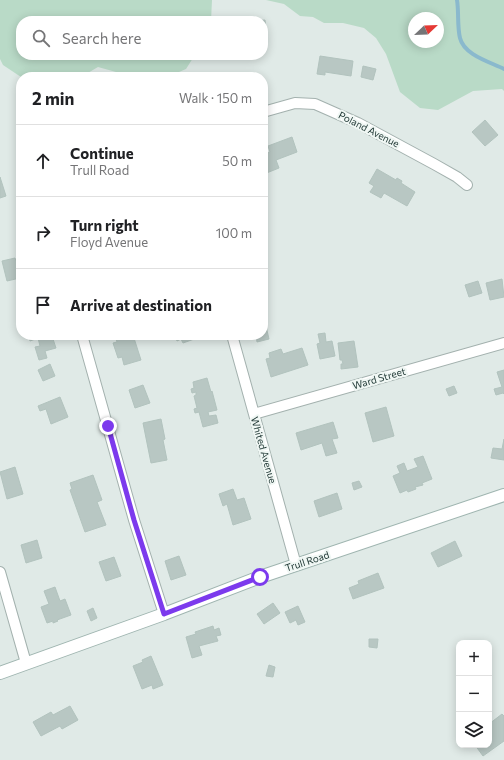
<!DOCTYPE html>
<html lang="en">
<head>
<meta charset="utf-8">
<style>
  :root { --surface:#fff; --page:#f2f2f2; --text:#202124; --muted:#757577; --line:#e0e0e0 }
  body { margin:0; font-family:Commissioner,sans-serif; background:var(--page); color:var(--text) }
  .controls { position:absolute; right:12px; bottom:12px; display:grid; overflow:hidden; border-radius:8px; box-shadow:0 2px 10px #0003 }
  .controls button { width:36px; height:36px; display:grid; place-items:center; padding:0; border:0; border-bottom:1px solid var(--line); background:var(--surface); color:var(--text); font:20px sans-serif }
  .compass { position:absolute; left:408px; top:12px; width:36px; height:36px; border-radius:50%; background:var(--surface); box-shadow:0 2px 10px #0003; rotate:67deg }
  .stop { position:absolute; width:12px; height:12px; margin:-9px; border:3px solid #7c3aed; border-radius:50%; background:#fff }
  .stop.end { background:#7c3aed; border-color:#fff; box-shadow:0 1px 4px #0008 }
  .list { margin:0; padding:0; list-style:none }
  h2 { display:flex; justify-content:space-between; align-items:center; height:52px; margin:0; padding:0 16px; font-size:17px }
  h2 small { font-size:13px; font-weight:400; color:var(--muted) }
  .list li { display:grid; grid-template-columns:26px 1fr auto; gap:12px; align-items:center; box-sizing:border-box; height:72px; padding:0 16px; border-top:1px solid var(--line) }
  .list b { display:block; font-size:15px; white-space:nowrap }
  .list p { margin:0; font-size:13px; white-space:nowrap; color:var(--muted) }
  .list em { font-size:13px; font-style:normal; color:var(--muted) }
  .icon { flex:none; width:22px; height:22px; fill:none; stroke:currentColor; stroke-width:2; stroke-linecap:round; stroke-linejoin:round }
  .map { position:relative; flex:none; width:504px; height:760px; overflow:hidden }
  .search { position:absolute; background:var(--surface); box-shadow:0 2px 10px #0003; left:16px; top:16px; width:252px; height:44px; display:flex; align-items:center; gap:10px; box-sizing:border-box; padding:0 14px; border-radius:16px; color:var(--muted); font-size:15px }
  .panel { position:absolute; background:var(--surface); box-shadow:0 2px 10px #0003; left:16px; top:72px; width:252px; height:268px; border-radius:16px }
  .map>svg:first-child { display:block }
  .green { fill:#b9dac7; fill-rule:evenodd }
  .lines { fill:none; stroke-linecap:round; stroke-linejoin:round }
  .stream { stroke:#8ab9cd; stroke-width:4 }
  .building { fill:#b8c7c3; stroke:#b2c3be }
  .street-casing { stroke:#a3b1ae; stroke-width:12 }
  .secondary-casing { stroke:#9fb5b0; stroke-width:14 }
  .street { stroke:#fff; stroke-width:10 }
  .secondary { stroke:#fff; stroke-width:12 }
  .route { stroke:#7c3aed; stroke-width:5 }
  .labels { text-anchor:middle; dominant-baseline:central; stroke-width:4; stroke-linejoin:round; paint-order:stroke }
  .street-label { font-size:10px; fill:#213936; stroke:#f0f7f4 }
</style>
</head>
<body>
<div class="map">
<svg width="504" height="760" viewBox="0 0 504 760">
  <rect width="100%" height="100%" fill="#e0eae7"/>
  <path class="green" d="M0 0H212L211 21H21V55H193V58L186 69 172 75 161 72 142 75 116 72 98 67 81 77H21L3 65 0 59Z
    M266 0H504V91L502 89 473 91 438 110 420 108 400 92 386 54 376 38 364 28 343 23H324L313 17 300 16 284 4ZM414 18H438V42H414Z"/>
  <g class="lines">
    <path class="stream" d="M457 0C459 12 457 26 460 38 464 55 490 62 504 69"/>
  </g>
  <path class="building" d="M265 20 266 29 263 30V21H251Z
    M320 56 353 61 351 76 325 72V75L317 74Z
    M363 66 376 69 373 80 361 77Z
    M485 120 498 135 485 146 472 132Z
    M292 137 297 152 276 160 279 168 264 174 263 155 270 152 268 146Z
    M377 169 396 180 397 178 402 181 401 183 415 192 407 206 384 193 381 198 370 192 374 186 369 183Z
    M0 177 6 196 0 198Z
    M15 258 16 261H18L19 265H17L18 272 21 271V274L19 275 20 278 7 281 2 261Z
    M502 279 504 297 490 300 486 283Z
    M478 281 482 293 469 297 465 285Z
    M265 322 269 339 257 342 256 335H263V323Z
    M325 333 326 342 332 341 335 356 320 359 317 344 320 343 318 334Z
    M28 335H55L56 339H53L56 348 45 351 47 358 39 360 35 347 40 346 38 338 30 341Z
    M115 335H133L141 360 124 365 122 357 118 358 113 343 117 342Z
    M175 335H196L197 338 183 343 181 339 177 341Z
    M354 341 358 367 341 369V364H343L342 360H340L338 343Z
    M302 348 308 365 271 377 266 359 270 358 269 353 281 349 283 354Z
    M50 364 55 376 43 381 38 370Z
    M504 370V394L503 393 496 395 494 389 502 387 497 372Z
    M207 378 211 392 212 391 217 410 208 412 209 416 216 415 218 423 203 427 199 412 195 413 194 409 197 408 194 396 196 395V392L192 393 191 389 194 388 193 382Z
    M143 385 150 403 135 408 129 390Z
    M454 386 457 393 449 396 446 389Z
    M60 397 68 417 51 424 46 409 40 411 38 406Z
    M386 407 394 436 373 442 365 413Z
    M161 419 165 439 163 440 167 460 151 463 143 423Z
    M333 422 338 438 332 439 337 453 326 456 322 443 301 450 296 433Z
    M504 439V460L491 458 493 448 502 449Z
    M423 456 432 479 422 483 423 485 415 487 416 489 408 492 407 490 400 493 393 476 400 473 397 466 404 463 407 471 418 467 414 459Z
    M15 467 23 494 7 499 0 472Z
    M93 475 102 500 97 502 106 525 85 532 70 490 72 489 70 483Z
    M359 481 362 487 354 490 352 483Z
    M233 489 237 500 244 498 251 519 233 525 227 504 223 506 219 494Z
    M337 493 342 509 319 517 314 501Z
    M37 540 42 558 26 563 21 545Z
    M455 541 462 556 438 567 431 553Z
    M179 556 186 575 171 580 165 561Z
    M114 557 121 576 106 581 99 562Z
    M378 573 384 588 353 599 349 588 359 584 358 581Z
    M55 587 60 601 65 599 71 615 57 620 58 621 53 623V621L47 623 41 607 49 604 44 591Z
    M273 603 280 613 264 624 257 614Z
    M298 606 305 622 298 625 296 620 290 623 285 612Z
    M93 608 97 618 91 621 87 611Z
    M213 626 214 630 219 628 221 635 216 636 218 641 199 646 202 655 192 658 186 637 196 634 195 632Z
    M369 639H378L377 648 369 647Z
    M151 656 163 685 153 689 152 685 142 689 133 666 143 662 142 660Z
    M269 665 275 667 273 677 266 676Z
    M70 706 78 720 62 729 60 726 41 736 33 722 51 712 53 715Z
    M502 714 504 716V741L483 756 475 745H489V724Z"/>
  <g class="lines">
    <g class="street-casing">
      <path id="street" d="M263 112 295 103 315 104 358 123 434 164 457 177 467 185
        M82 335 134 520 164 614
        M232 335 296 565
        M254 414 504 343
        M0 572 26 663"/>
    </g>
    <g class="secondary-casing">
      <path id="secondary" d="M0 673 164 614 260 577 504 495"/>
    </g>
    <use href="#street" class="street"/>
    <use href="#secondary" class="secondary"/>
  </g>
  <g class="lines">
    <path class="route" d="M108 426 134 520 164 614 260 577"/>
  </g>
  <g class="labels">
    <g class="street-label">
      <text transform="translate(369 129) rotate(27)">Poland Avenue</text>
      <text transform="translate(379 378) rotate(-16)">Ward Street</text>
      <text transform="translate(264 450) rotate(74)">Whited Avenue</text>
      <text transform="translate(307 561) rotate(-18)">Trull Road</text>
    </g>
  </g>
</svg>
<div class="controls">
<button>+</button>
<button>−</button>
<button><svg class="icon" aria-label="layers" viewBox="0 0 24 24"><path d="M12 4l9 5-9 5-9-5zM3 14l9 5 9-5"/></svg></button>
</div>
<svg class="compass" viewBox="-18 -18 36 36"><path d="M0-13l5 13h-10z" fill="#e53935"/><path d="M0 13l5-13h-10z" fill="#757577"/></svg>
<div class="stop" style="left:260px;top:577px"></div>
<div class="stop end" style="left:108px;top:426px"></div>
<div class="search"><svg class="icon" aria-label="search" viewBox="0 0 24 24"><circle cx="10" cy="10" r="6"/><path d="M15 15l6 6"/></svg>Search here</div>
<section class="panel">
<h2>2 min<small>Walk · 150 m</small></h2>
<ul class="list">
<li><svg class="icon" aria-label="ahead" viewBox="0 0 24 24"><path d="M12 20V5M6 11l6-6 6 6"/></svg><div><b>Continue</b><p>Trull Road</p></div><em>50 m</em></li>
<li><svg class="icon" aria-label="right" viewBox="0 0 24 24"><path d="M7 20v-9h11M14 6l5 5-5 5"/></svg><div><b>Turn right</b><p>Floyd Avenue</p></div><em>100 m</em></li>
<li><svg class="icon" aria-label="arrive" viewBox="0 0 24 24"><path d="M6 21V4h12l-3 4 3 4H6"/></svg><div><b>Arrive at destination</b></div></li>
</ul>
</section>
</div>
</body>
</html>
